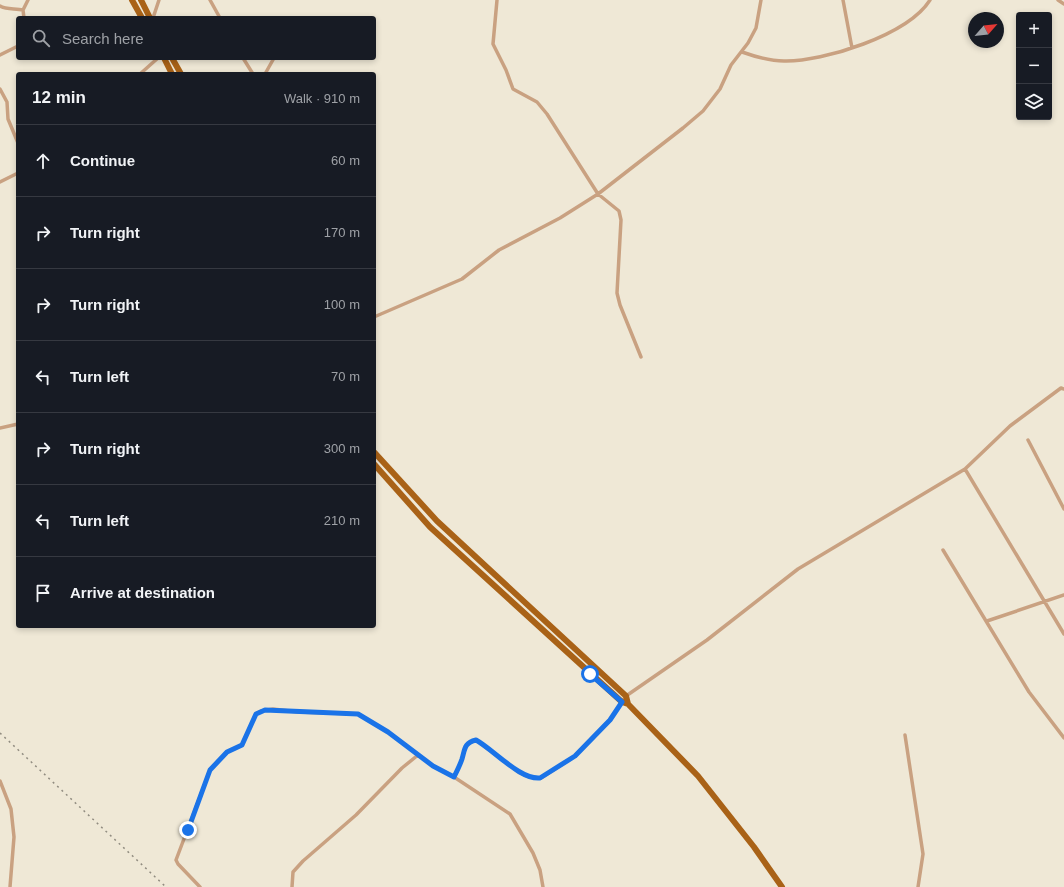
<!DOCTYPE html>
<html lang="en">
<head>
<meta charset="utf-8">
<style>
  :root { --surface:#171b24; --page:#242831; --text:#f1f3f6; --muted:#9ea1a6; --line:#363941 }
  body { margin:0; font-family:Arial,sans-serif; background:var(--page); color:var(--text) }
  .controls { position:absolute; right:12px; top:12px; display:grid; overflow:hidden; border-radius:4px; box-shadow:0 2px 6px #0003 }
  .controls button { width:36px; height:36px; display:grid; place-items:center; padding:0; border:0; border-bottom:1px solid var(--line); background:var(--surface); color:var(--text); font:20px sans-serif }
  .compass { position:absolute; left:968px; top:12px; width:36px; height:36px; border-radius:50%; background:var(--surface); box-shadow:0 2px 6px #0003; rotate:62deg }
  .stop { position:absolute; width:12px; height:12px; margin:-9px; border:3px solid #1a73e8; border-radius:50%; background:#fff }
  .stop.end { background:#1a73e8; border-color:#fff; box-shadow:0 1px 4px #0008 }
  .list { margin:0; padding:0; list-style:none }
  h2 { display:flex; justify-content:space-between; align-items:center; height:52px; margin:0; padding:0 16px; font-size:17px }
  h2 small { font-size:13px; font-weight:400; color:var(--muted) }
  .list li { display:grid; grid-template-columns:26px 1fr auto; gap:12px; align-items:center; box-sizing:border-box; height:72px; padding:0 16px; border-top:1px solid var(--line) }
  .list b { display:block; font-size:15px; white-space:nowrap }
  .list em { font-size:13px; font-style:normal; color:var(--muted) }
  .icon { flex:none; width:22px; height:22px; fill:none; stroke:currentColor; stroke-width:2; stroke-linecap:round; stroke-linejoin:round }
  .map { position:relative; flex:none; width:1064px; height:887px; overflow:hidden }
  .search { position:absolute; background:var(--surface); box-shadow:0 2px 6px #0003; left:16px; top:16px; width:360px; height:44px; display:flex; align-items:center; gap:10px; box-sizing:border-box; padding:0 14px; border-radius:4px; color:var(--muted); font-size:15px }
  .panel { position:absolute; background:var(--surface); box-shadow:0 2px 6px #0003; left:16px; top:72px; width:360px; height:556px; border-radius:4px }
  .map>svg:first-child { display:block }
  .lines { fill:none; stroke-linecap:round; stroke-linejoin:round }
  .minor { stroke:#c9a181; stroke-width:3.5 }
  .primary { stroke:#a96217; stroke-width:6 }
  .rail { stroke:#918c80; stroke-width:1.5; stroke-dasharray:2 4; stroke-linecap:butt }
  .route { stroke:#1a73e8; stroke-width:5 }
</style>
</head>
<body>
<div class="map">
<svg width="1064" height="887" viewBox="0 0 1064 887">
  <rect width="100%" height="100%" fill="#efe8d6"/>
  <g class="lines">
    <path class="minor" d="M210 0 220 18
      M497 0 493 44 506 70 513 89 537 102 547 114 598 194 619 211 621 220 617 293 620 305 641 357
      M843 0 852 48
      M1058 0 1064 4
      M0 6C6 10 16 8 23 10
      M24 18 23 10 28 0
      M153 18 159 0
      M742 52C756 57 769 61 784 61 823 62 908 35 930 0
      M0 55 18 46
      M243 58 253 74
      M140 74 158 58
      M265 74 274 58
      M270 74H283
      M0 89 7 102 8 119 18 143
      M0 182 18 173
      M374 317 462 279 499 250 560 218 598 194 683 128 703 111 720 89 731 65 748 43 756 28 761 0
      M0 428 18 424
      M1028 440 1064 509
      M965 469 1064 634
      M943 550 1029 692 1064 738
      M987 621 1064 595
      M905 735 923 854 918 887
      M454 777C457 771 460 765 462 759 465 749 464 743 476 740L520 773 529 777 541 778 575 756 610 720 626 696 707 640 798 569 965 469 1010 426 1061 388 1064 389
      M0 781 11 809 14 837 10 887
      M200 887 178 864 176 860 210 770 227 752 242 745 256 714 261 711 273 709 298 712 358 714 388 732 433 766 454 777 510 814 533 853 540 870 543 887
      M292 887 293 872 303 861 356 815 402 768 418 755"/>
    <path class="primary" d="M132 0 142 18
      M141 0 150 18
      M164 58 172 74
      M172 58 181 74
      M374 452 437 521 626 696 628 704 698 776 754 847 782 887
      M374 464 430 527 622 702 628 704"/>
    <path class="rail" d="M0 733 166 887"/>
  </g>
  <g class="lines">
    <path class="route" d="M188 830 210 770 227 752 242 745 256 714 265 710 358 714 388 732 433 766 454 777C457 771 460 765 462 759 465 749 464 743 476 740 494 750 520 780 540 778L575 756 610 720 622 702 590 674"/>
  </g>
</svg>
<div class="controls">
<button>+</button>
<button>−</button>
<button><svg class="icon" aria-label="layers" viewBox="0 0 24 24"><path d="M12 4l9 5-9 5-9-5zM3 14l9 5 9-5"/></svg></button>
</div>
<svg class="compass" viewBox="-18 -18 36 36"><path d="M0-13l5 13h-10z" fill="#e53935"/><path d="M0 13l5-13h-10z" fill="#9ea1a6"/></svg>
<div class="stop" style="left:590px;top:674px"></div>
<div class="stop end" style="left:188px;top:830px"></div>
<div class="search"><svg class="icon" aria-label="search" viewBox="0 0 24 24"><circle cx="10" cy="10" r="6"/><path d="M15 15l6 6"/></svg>Search here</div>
<section class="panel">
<h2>12 min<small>Walk · 910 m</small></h2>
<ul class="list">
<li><svg class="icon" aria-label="ahead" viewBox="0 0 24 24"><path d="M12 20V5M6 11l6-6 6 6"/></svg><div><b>Continue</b></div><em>60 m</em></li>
<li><svg class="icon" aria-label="right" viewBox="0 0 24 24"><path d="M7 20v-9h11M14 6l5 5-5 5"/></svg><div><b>Turn right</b></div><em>170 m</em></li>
<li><svg class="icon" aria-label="right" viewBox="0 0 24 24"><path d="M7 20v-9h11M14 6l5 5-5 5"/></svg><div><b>Turn right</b></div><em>100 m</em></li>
<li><svg class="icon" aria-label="left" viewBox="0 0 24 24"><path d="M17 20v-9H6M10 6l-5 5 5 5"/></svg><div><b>Turn left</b></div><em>70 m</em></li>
<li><svg class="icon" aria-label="right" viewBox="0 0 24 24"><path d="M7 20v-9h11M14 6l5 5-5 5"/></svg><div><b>Turn right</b></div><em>300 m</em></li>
<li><svg class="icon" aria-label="left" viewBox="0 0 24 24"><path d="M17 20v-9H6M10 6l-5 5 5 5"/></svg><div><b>Turn left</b></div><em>210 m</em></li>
<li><svg class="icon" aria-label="arrive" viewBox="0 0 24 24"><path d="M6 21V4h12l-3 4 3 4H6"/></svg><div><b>Arrive at destination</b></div></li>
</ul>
</section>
</div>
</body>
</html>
